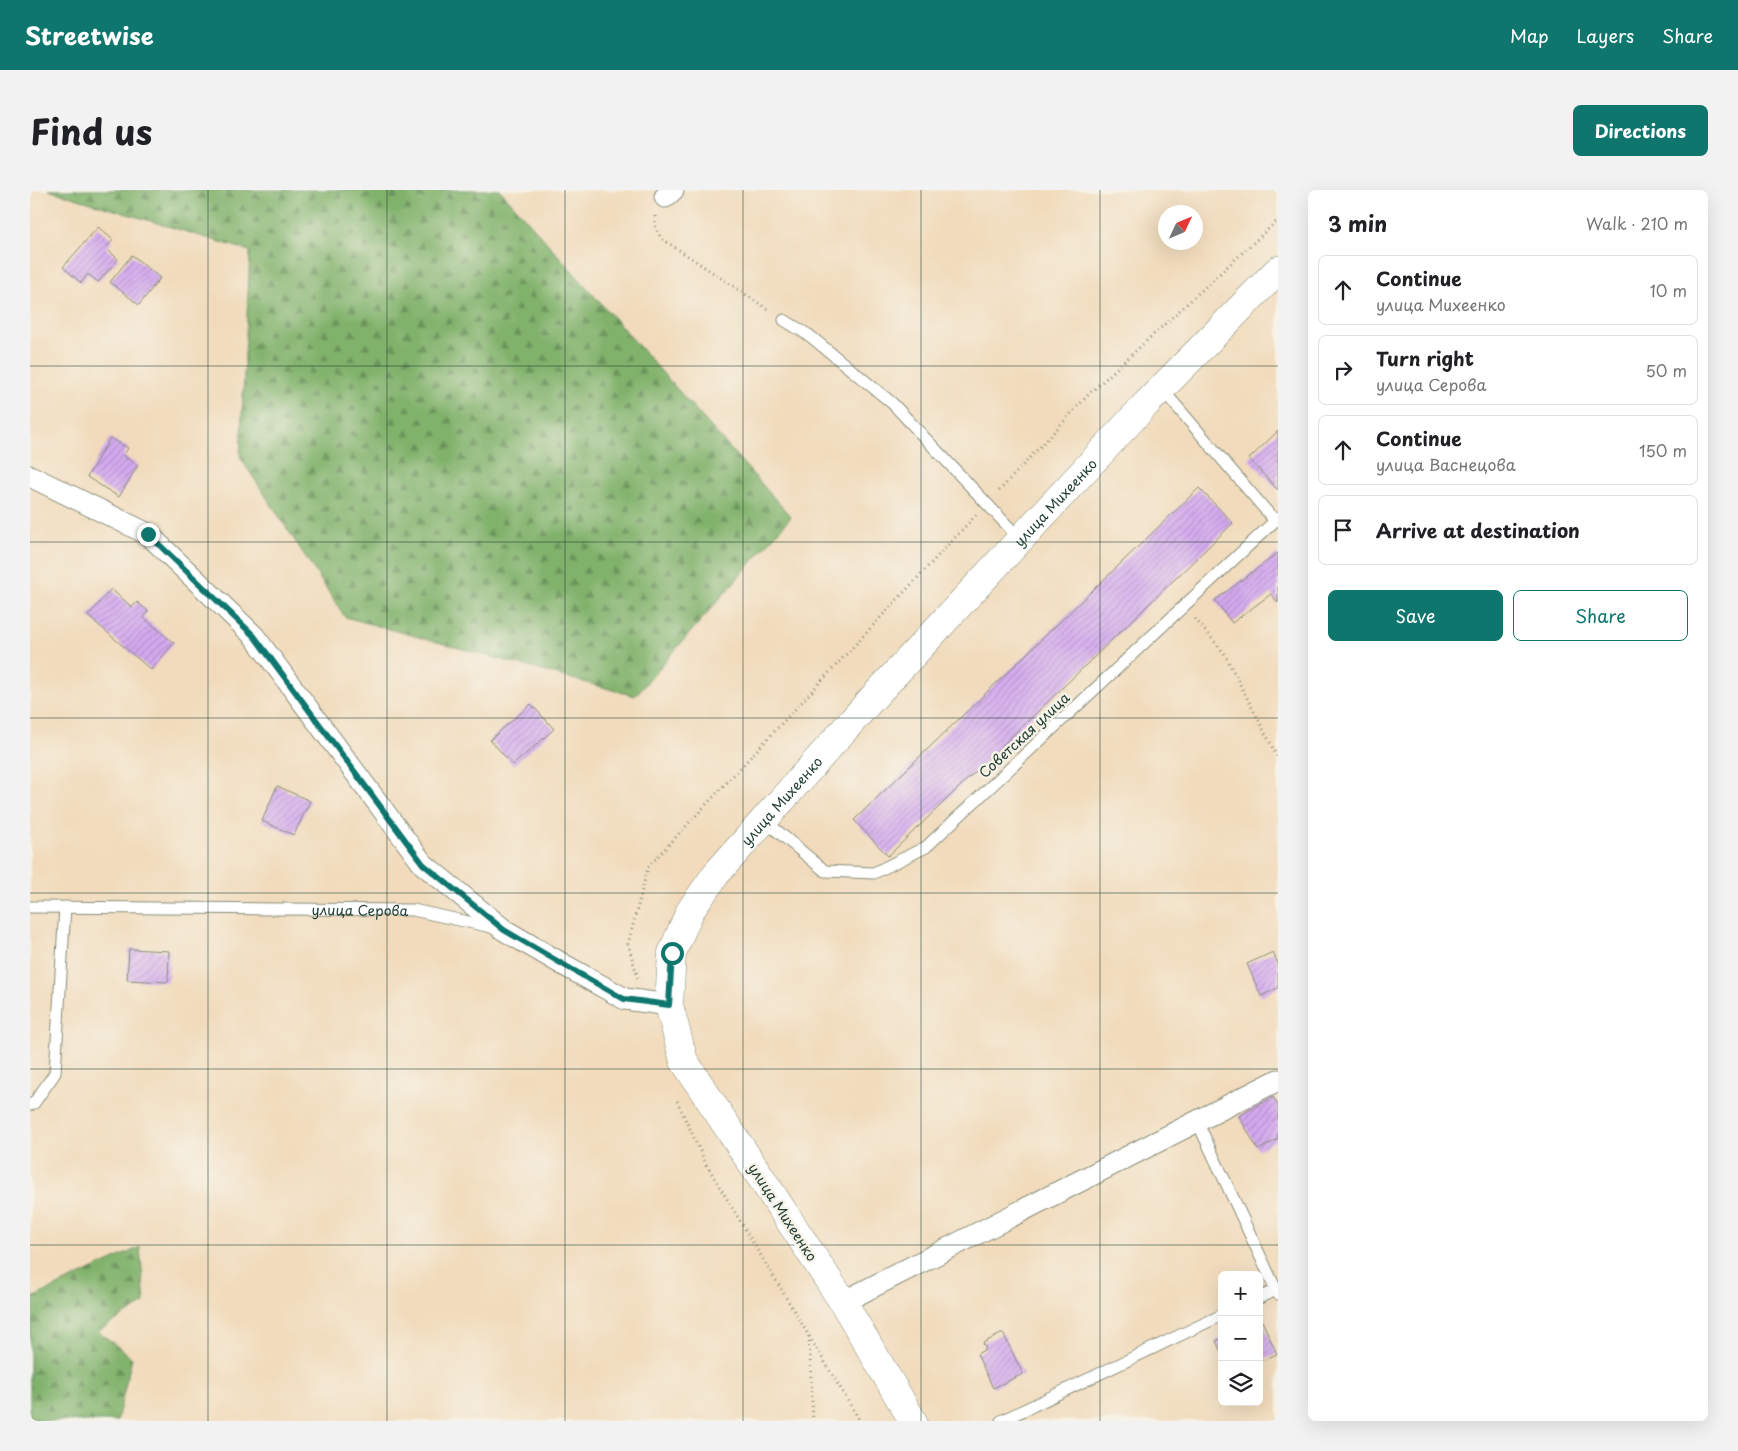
<!DOCTYPE html>
<html lang="en">
<head>
<meta charset="utf-8">
<style>
  :root { --surface:#fff; --page:#f2f2f2; --text:#202124; --muted:#757577; --line:#e0e0e0; --accent:#0f766e }
  body { margin:0; font-family:"Playpen Sans",sans-serif; background:var(--page); color:var(--text) }
  .controls { position:absolute; right:15px; bottom:15px; display:grid; overflow:hidden; border-radius:8px; box-shadow:0 5px 20px #0002 }
  .controls button { width:45px; height:45px; display:grid; place-items:center; padding:0; border:0; border-bottom:1px solid var(--line); background:var(--surface); color:var(--text); font:25px sans-serif }
  .compass { position:absolute; left:1128px; top:15px; width:45px; height:45px; border-radius:50%; background:var(--surface); box-shadow:0 5px 20px #0002; rotate:46deg }
  .stop { position:absolute; width:15px; height:15px; margin:-11px; border:4px solid #0f766e; border-radius:50%; background:#fff }
  .stop.end { background:#0f766e; border-color:#fff; box-shadow:0 1px 5px #0008 }
  .list { margin:0; padding:0; list-style:none }
  h2 { display:flex; justify-content:space-between; align-items:center; height:65px; margin:0; padding:0 20px; font-size:21px }
  h2 small { font-size:16px; font-weight:400; color:var(--muted) }
  .list li { display:grid; grid-template-columns:32px 1fr auto; gap:15px; align-items:center; box-sizing:border-box; height:70px; margin:0 10px 10px; padding:0 10px; border:1px solid var(--line); border-radius:8px }
  .list b { display:block; font-size:19px; white-space:nowrap }
  .list p { margin:0; font-size:16px; white-space:nowrap; color:var(--muted) }
  .list em { font-size:16px; font-style:normal; color:var(--muted) }
  .actions { display:flex; gap:10px; padding:15px 20px }
  .actions a { flex:1; padding:11px 0; border:1px solid var(--accent); border-radius:8px; text-align:center; font-size:18px; color:var(--accent) }
  .actions .main { background:var(--accent); color:#fff }
  .icon { flex:none; width:28px; height:28px; fill:none; stroke:currentColor; stroke-width:2; stroke-linecap:round; stroke-linejoin:round }
  .map { position:relative; flex:none; width:1248px; height:1231px; overflow:hidden; border-radius:8px }
  header { display:flex; align-items:center; gap:30px; box-sizing:border-box; height:70px; padding:0 25px; background:var(--accent); color:#fff }
  header strong { font-size:24px }
  nav { display:flex; gap:28px; margin-inline-start:auto; font-size:18px }
  .intro { display:flex; align-items:center; justify-content:space-between; box-sizing:border-box; height:120px; padding:0 30px }
  h1 { margin:0; font-size:35px }
  .button { padding:12px 22px; border-radius:8px; background:var(--accent); color:#fff; font-size:18px; font-weight:700 }
  main { display:flex; gap:30px; padding:0 30px }
  aside { flex:1; background:var(--surface); border-radius:8px; box-shadow:0 5px 20px #0002 }
  .map>svg:first-child { display:block }
  .forest { fill:url(#forest-firs); stroke:#507850 }
  .building { fill:url(#building-hatch) }
  .lines { fill:none; stroke-linecap:round; stroke-linejoin:round }
  .lane-casing { stroke:#888c78; stroke-width:13 }
  .street-casing { stroke:#888c78; stroke-width:23 }
  .secondary-casing { stroke:#888c78; stroke-width:29 }
  .path { stroke:#888c78; stroke-width:3; stroke-dasharray:1 4; stroke-linecap:butt }
  .lane { stroke:#fff; stroke-width:11 }
  .street { stroke:#fff; stroke-width:21 }
  .secondary { stroke:#fff; stroke-width:28 }
  .route { stroke:#0f766e; stroke-width:6 }
  .grid { fill:none; stroke:#1f3d34; stroke-width:1; stroke-opacity:0.55 }
  .labels { text-anchor:middle; dominant-baseline:central; stroke-width:5; stroke-linejoin:round; paint-order:stroke }
  .street-label { font-size:14px; fill:#1f3d34; stroke:#f7f3e8 }
</style>
</head>
<body>
<header>
<strong>Streetwise</strong>
<nav><a>Map</a><a>Layers</a><a>Share</a></nav>
</header>
<div class="intro"><h1>Find us</h1><a class="button">Directions</a></div>
<main>
<div class="map">
<svg width="1248" height="1231" viewBox="0 0 1248 1231">
  <defs>
    <pattern id="forest-firs" width="22" height="20" patternUnits="userSpaceOnUse" patternTransform="scale(1.25)"><rect width="22" height="20" fill="#81b26c"/><path d="M5 1l3.5 6h-7zM16 11l3.5 6h-7z" fill="#69925a"/></pattern>
    <pattern id="building-hatch" width="6" height="6" patternUnits="userSpaceOnUse" patternTransform="scale(1.25)"><rect width="6" height="6" fill="#d5aaf0"/><path d="M-1 1l2-2M0 6l6-6M5 7l2-2" fill="none" stroke="#ac8cc3"/></pattern>
  </defs>
  <rect width="100%" height="100%" fill="#f7f3e8"/>
  <filter id="ink" filterUnits="userSpaceOnUse"><feTurbulence type="fractalNoise" baseFrequency=".02" numOctaves="2"/><feDisplacementMap in="SourceGraphic" scale="10" xChannelSelector="R" yChannelSelector="G"/><feConvolveMatrix kernelMatrix="1 2 1 2 8 2 1 2 1" color-interpolation-filters="sRGB"/></filter>
  <filter id="wash" filterUnits="userSpaceOnUse"><feTurbulence type="fractalNoise" baseFrequency=".0096" numOctaves="4" result="noise"/><feDisplacementMap in="SourceGraphic" scale="20" xChannelSelector="R" yChannelSelector="G"/><feGaussianBlur stdDeviation="1.12" result="paint"/><feColorMatrix in="noise" values="0 0 0 0 0 0 0 0 0 0 0 0 0 0 0 0 0 1.4 0 .05"/><feComposite in="paint" operator="in"/></filter>
  <g filter="url(#wash)">
    <rect width="100%" height="100%" fill="#f1dbbc"/>
    <path class="forest" d="M18 0H470L761 327 605 506 315 427 210 267 220 61Z
      M110 1057 115 1113 68 1141 102 1168 87 1231H0V1109Z"/>
    <g id="blocks">
      <path class="building" d="M68 37 83 50 76 58 88 69 68 92 58 84 51 93 33 77Z
        M102 65 130 88 109 115 80 92Z
        M1248 241V300L1219 269Z
        M80 248 98 258 93 266 108 275 89 307 57 287Z
        M1169 298 1203 333 858 666 824 630Z
        M1248 363V413L1241 404 1202 433 1185 410Z
        M81 399 102 417 107 412 118 421 113 427 144 453 121 480 58 426Z
        M501 514 524 539 483 575 460 550Z
        M247 596 280 611 264 645 232 631Z
        M99 759 139 761 138 792 97 790Z
        M1243 762 1248 774V798L1231 806 1217 774Z
        M1243 907 1248 915V949L1228 960 1209 926Z
        M1232 1131 1247 1164 1229 1172V1132Z
        M973 1143 993 1184 963 1198 947 1164 956 1159 953 1153Z
        M1192 1148V1164L1186 1151Z"/>
    </g>
  </g>
  <g filter="url(#ink)">
    <use href="#blocks" fill-opacity="0" stroke="#888c78" stroke-width="1"/>
    <g class="lines">
      <g class="lane-casing">
        <g id="lane">
          <path d="M754 130 780 146 862 213 991 350"/>
          <path d="M1131 198 1245 331"/>
          <path d="M734 630 795 681 844 683 896 657 1248 328"/>
          <path id="s1" d="M0 717 383 720 466 738"/>
          <path d="M0 915 4 913 25 883 35 717"/>
          <path d="M1167 931 1248 1104"/>
          <path d="M1229 1108 1246 1100"/>
          <path d="M971 1231 1192 1125"/>
        </g>
      </g>
      <g class="street-casing">
        <path id="street" d="M635 7 643 0
          M0 286 118 344 224 446 393 674 474 740 534 775 595 809 639 815
          M813 1112 1248 890"/>
      </g>
      <g class="secondary-casing">
        <g id="secondary">
          <path id="s2" d="M883 1231 813 1112 654 871 639 815 642 763 660 721 686 684 734 630 839 512 1117 213 1248 80"/>
        </g>
      </g>
      <path class="path" d="M625 26V36L631 48 739 120
        M969 301 1061 202 1248 30
        M1165 429 1194 463 1248 568
        M608 788 598 754 618 677 946 325
        M647 911 676 974 830 1231
        M779 1146 783 1231"/>
      <use href="#lane" class="lane"/>
      <use href="#street" class="street"/>
      <use href="#secondary" class="secondary"/>
    </g>
  </g>
  <g class="lines" filter="url(#ink)">
    <path class="route" d="M118 344 224 446 393 674 474 740 534 775 594 809 639 815 642 763"/>
  </g>
  <path class="grid" d="M178 0V1231M357 0V1231M535 0V1231M713 0V1231M891 0V1231M1070 0V1231M0 176H1248M0 352H1248M0 528H1248M0 703H1248M0 879H1248M0 1055H1248"/>
  <g class="labels">
    <g class="street-label">
      <text stroke="none"><textPath href="#s2" startOffset="1131">улица Михеенко</textPath></text>
      <text transform="translate(994 545) rotate(-43)">Советская улица</text>
      <text stroke="none"><textPath href="#s2" startOffset="726">улица Михеенко</textPath></text>
      <text stroke="none"><textPath href="#s1" startOffset="330">улица Серова</textPath></text>
      <text transform="translate(753 1022) rotate(57)">улица Михеенко</text>
    </g>
  </g>
</svg>
<div class="controls">
<button>+</button>
<button>−</button>
<button><svg class="icon" aria-label="layers" viewBox="0 0 24 24"><path d="M12 4l9 5-9 5-9-5zM3 14l9 5 9-5"/></svg></button>
</div>
<svg class="compass" viewBox="-18 -18 36 36"><path d="M0-13l5 13h-10z" fill="#e53935"/><path d="M0 13l5-13h-10z" fill="#757577"/></svg>
<div class="stop" style="left:642px;top:763px"></div>
<div class="stop end" style="left:118px;top:344px"></div>
</div>
<aside>
<h2>3 min<small>Walk · 210 m</small></h2>
<ul class="list">
<li><svg class="icon" aria-label="ahead" viewBox="0 0 24 24"><path d="M12 20V5M6 11l6-6 6 6"/></svg><div><b>Continue</b><p>улица Михеенко</p></div><em>10 m</em></li>
<li><svg class="icon" aria-label="right" viewBox="0 0 24 24"><path d="M7 20v-9h11M14 6l5 5-5 5"/></svg><div><b>Turn right</b><p>улица Серова</p></div><em>50 m</em></li>
<li><svg class="icon" aria-label="ahead" viewBox="0 0 24 24"><path d="M12 20V5M6 11l6-6 6 6"/></svg><div><b>Continue</b><p>улица Васнецова</p></div><em>150 m</em></li>
<li><svg class="icon" aria-label="arrive" viewBox="0 0 24 24"><path d="M6 21V4h12l-3 4 3 4H6"/></svg><div><b>Arrive at destination</b></div></li>
</ul>
<div class="actions"><a class="main">Save</a><a>Share</a></div>
</aside>
</main>
</body>
</html>
